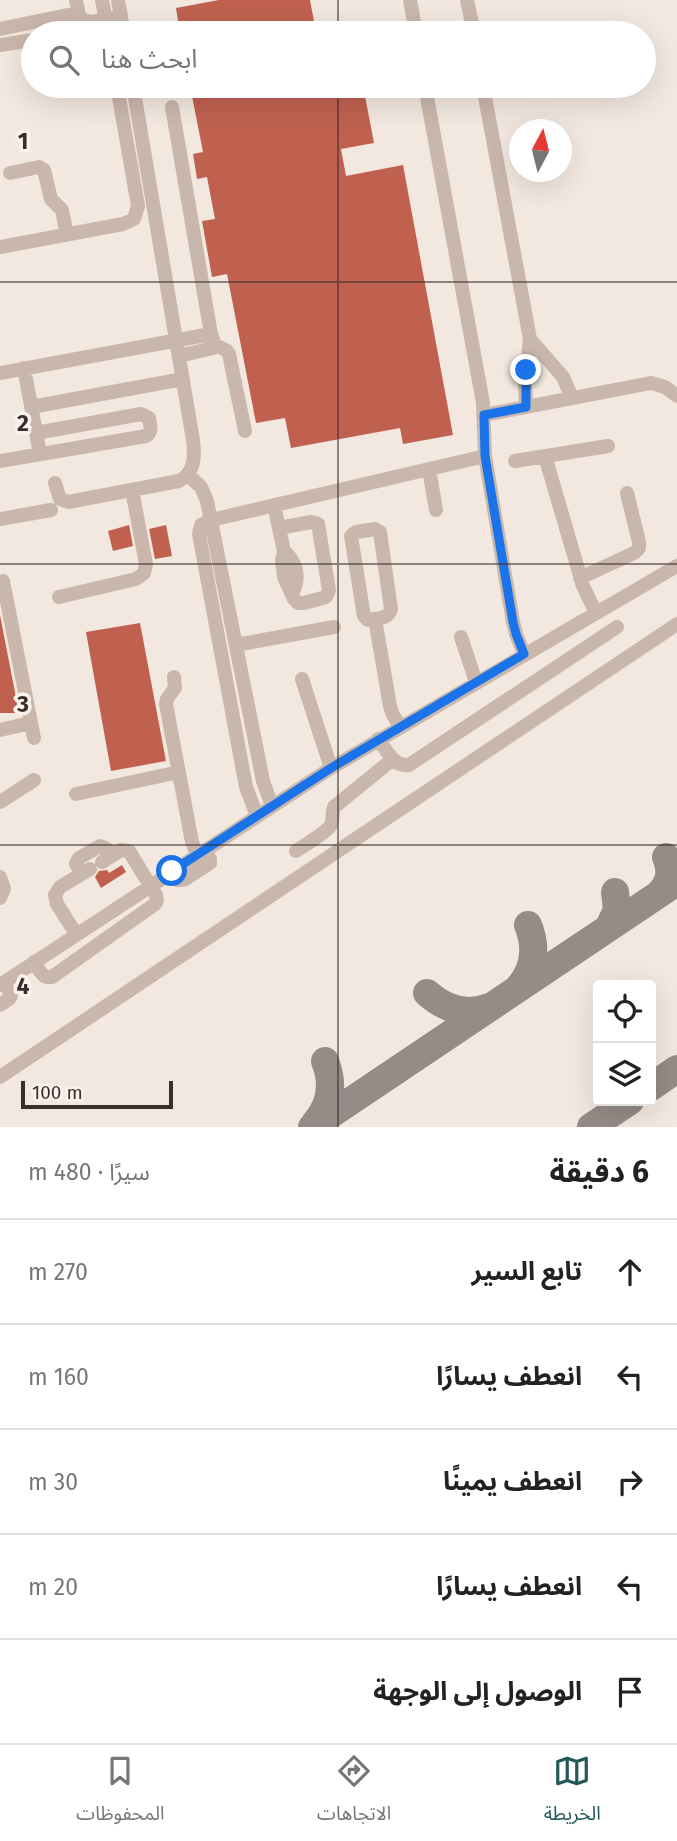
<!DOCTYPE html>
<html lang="ar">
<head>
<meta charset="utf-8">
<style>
  :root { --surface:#fff; --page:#f6f6f6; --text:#222; --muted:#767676; --line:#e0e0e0; --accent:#225957 }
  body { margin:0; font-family:"Fira Sans","Noto Sans Arabic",sans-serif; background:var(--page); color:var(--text); direction:rtl }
  .controls { position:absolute; right:21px; bottom:21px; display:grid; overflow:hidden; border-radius:7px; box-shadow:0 7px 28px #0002 }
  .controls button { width:63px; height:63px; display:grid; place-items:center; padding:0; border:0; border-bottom:2px solid var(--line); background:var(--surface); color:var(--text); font:35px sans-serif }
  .compass { position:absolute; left:509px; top:119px; width:63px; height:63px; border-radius:50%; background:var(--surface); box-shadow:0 7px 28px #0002; rotate:7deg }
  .scale { position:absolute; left:21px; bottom:18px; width:152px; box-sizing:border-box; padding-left:7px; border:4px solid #392e2b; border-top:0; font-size:19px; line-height:24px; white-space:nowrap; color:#392e2b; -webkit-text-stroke:5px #faf3ed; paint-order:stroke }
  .stop { position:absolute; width:21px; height:21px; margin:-16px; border:5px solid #1a73e8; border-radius:50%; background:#fff }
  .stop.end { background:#1a73e8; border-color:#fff; box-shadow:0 2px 7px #0008 }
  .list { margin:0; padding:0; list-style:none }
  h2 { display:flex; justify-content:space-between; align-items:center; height:91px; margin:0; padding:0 28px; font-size:30px }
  h2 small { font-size:23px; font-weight:400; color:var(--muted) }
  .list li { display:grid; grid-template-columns:46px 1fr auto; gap:21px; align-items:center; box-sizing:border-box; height:105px; padding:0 28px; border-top:2px solid var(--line) }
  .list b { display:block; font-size:26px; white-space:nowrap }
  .list em { font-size:23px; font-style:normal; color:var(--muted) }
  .icon { flex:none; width:38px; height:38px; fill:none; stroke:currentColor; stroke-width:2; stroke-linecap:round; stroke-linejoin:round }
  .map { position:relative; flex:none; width:677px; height:1127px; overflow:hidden; direction:ltr }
  .search { position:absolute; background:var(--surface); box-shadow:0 7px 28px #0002; left:21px; right:21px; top:21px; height:77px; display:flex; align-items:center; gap:18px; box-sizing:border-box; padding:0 24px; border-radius:38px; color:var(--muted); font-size:26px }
  .sheet { height:616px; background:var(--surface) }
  nav { display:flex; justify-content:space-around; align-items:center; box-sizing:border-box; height:98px; border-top:2px solid var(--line); background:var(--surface); font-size:19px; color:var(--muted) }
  nav a { display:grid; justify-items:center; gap:4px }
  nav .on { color:var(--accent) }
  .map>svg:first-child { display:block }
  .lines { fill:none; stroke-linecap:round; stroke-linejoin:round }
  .taxiway { stroke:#968b86; stroke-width:28 }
  .building { fill:#c06150 }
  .minor { stroke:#cab7ac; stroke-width:14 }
  .route { stroke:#1a73e8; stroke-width:9 }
  .grid { fill:none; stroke:#392e2b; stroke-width:2; stroke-opacity:0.55 }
  .grid-label { font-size:23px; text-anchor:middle; font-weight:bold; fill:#392e2b; stroke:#faf3ed; stroke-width:7; stroke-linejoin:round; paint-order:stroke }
</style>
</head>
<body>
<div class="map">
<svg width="677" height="1127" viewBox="0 0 677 1127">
  <rect width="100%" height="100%" fill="#f2e8e0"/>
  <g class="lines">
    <path class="taxiway" d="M660 893C670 882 672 871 666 857
      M609 927 617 910 615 892
      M518 988C535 969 537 947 528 925
      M427 993C445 1009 466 1016 489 1007
      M651 1087 677 1069
      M315 1123C331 1105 334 1084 325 1061
      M312 1127 677 882
      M591 1127 630 1101"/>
  </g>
  <path class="building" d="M219 0H310L315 27 351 21 353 33H177L179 27 176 8Z
    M190 86H363L374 143 341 149 346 176 403 165 453 435 403 444 400 428 291 448 285 418 256 423 227 274 212 277 202 221 215 219 207 177 197 179 193 154 203 152Z
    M129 525 133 546 113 551 108 531Z
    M166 525 172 556 155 559 149 529Z
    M0 615 19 713H0Z
    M140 623 166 761 111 771 86 632Z
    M122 865 126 872 101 888 95 877 99 871 107 870 109 873Z"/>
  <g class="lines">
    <path class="minor" d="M76 0 81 26
      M102 0 107 26
      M118 0 124 33
      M410 0 416 33
      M467 0 474 33
      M0 29 68 15 91 22 121 17
      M81 33 108 28
      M0 45 33 40
      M425 86 483 403 485 456 513 622 516 634 524 654
      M483 86 530 339 525 382 526 407
      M172 107 211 334 215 345 226 350 229 354 245 431
      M10 173 39 167 44 170 51 199 62 210 67 235
      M0 247 123 224 134 219 138 206 117 86
      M530 339 563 377 572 398
      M179 356 217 347
      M24 368 40 454
      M0 373 211 334
      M31 407 183 379
      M484 415 651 383 665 387 677 396
      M545 456 583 586 596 613
      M0 461 146 436C153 432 150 425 149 418L141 414 36 433
      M515 461 608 446
      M429 469 436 510
      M188 475 201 487 207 501 263 781 272 806
      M55 483 60 499 68 502 179 481C195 473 195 457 193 440L133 86
      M274 505 284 551 282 560 284 577 294 599 298 603H304L326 597 329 590 318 524 311 522 279 528
      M0 519 51 510
      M375 529 380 532 391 609C389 619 377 618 368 620L364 616 351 536 356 532Z
      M284 551C297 563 300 576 293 592
      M580 578 634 553 639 548V542L627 493
      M3 581 34 738
      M59 597 136 579 144 573 146 564 132 490
      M375 619 390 706 393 715 400 726
      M461 637 476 682
      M236 645 334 627
      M174 677 175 688 167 699 166 704 192 842 197 855
      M302 679 331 768
      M0 730 31 723
      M378 739C387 750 393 767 409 765L617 627
      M76 794 179 772
      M0 802 34 780
      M257 816 246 787 199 534 201 525 211 520 485 456
      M296 851C305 845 326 833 331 825 334 819 331 814 334 807L393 759
      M172 871 178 880H184L210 863V859L205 850
      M82 874 76 864 79 858 100 846 107 849 112 856
      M0 877 4 889 0 898
      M76 934 57 904 55 895 60 887 90 869
      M34 962C39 969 42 979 52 977L155 904 157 900 156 895 129 851 121 850 102 862
      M0 985 331 768 677 566
      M0 1005 9 999 11 995 4 982
      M0 1077 677 624"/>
  </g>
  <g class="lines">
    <path class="route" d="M172 871 331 768 524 654 516 634 513 622 485 456 484 415 526 407V370"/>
  </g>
  <path class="grid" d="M338 0V33M338 86V1127M0 282H677M0 564H677M0 845H677"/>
  <g class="grid-label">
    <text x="23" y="149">1</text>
    <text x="23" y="431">2</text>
    <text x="23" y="712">3</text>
    <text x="23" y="994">4</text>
  </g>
</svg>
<div class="controls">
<button><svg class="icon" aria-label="locate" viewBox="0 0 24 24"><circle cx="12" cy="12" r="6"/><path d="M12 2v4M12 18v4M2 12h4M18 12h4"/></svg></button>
<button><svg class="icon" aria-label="layers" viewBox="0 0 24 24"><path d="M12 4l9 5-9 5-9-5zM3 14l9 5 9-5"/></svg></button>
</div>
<svg class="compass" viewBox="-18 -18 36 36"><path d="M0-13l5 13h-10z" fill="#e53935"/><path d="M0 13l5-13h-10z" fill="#767676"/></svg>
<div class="scale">100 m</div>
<div class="stop" style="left:172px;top:871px"></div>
<div class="stop end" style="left:526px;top:370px"></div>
<div class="search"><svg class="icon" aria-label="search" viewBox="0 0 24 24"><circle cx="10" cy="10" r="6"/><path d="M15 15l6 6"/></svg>ابحث هنا</div>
</div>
<section class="sheet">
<h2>6 دقيقة<small>سيرًا · 480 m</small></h2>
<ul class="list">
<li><svg class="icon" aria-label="ahead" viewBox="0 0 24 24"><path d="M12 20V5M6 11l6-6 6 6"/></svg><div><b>تابع السير</b></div><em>270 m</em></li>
<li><svg class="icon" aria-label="left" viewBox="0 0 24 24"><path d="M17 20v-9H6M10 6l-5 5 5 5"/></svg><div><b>انعطف يسارًا</b></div><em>160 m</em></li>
<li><svg class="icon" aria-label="right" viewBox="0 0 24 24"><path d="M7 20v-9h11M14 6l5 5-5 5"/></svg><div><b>انعطف يمينًا</b></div><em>30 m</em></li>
<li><svg class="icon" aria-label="left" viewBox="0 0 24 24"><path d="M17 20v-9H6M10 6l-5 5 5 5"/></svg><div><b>انعطف يسارًا</b></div><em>20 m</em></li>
<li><svg class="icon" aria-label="arrive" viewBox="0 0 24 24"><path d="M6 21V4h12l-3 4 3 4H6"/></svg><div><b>الوصول إلى الوجهة</b></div></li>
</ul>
</section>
<nav>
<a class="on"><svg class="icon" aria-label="map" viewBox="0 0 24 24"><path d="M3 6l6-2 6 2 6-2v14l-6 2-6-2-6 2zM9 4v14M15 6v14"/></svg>الخريطة</a>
<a><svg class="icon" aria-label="directions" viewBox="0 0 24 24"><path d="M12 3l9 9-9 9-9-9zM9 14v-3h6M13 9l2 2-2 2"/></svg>الاتجاهات</a>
<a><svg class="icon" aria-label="saved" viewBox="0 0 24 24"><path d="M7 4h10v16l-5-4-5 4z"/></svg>المحفوظات</a>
</nav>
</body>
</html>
